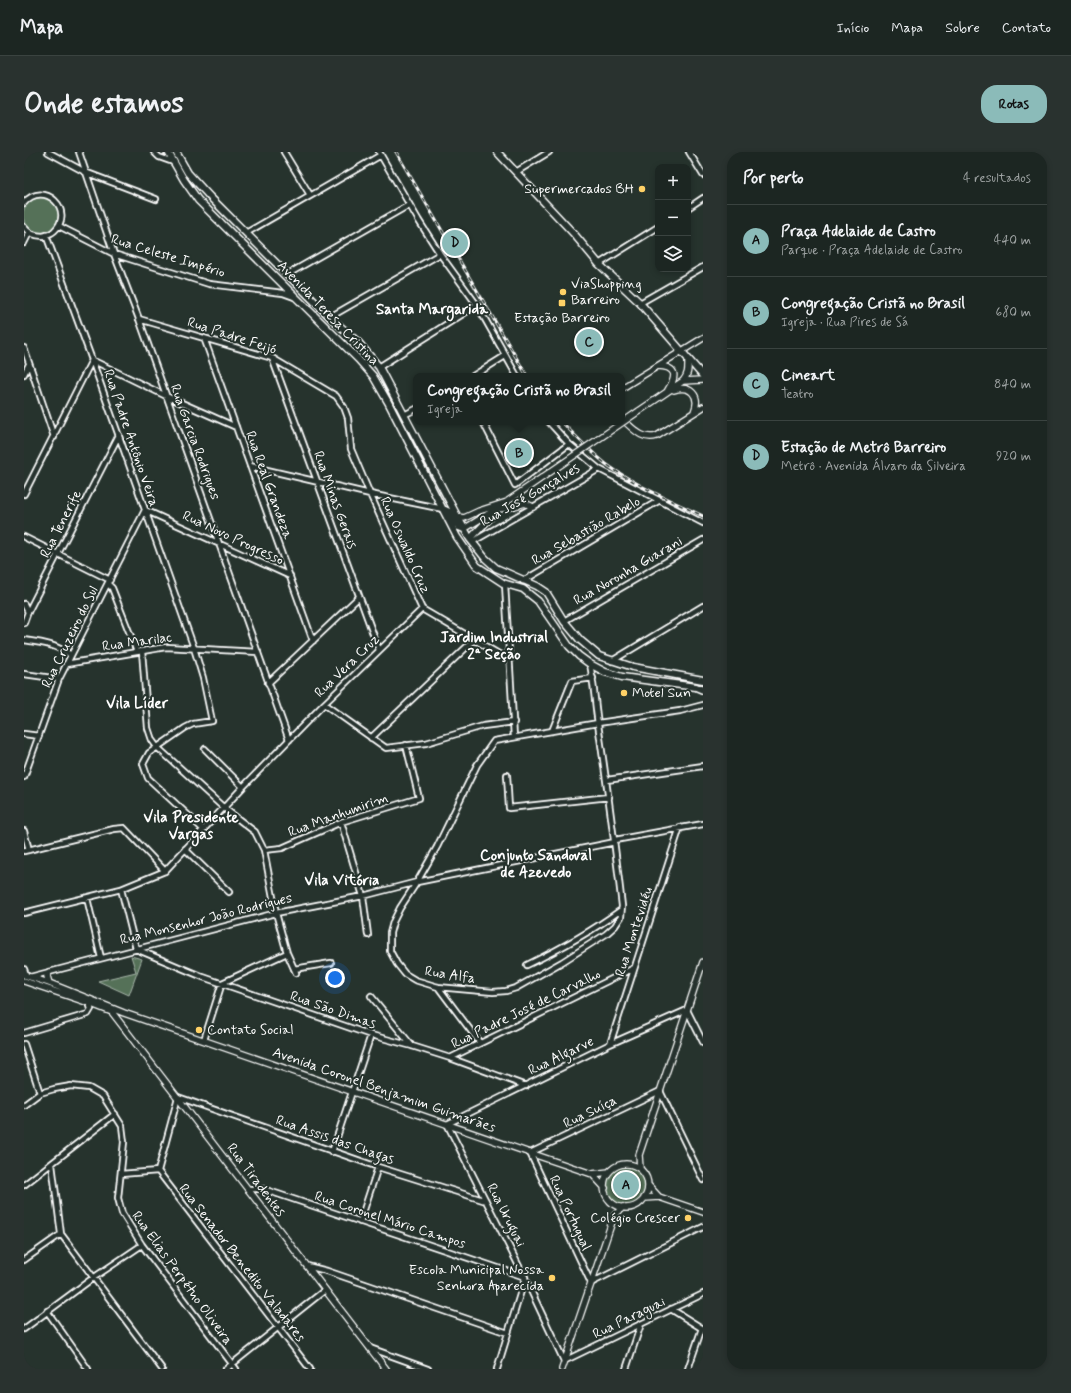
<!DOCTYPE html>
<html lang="pt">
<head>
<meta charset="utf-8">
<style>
  :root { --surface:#1c2622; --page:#29322f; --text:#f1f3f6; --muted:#a0a5a5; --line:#3a4340; --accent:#8bbbb9 }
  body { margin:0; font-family:Mynerve,sans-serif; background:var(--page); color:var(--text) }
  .controls { position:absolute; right:12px; top:12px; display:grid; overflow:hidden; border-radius:8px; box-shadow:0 2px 6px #0003 }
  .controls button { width:36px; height:36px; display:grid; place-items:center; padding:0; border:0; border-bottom:1px solid var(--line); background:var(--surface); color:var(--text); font:20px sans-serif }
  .you { position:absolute; left:311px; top:826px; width:14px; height:14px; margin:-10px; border:3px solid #fff; border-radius:50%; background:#1a73e8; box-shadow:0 0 0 6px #1a73e833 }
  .badge { display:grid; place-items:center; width:26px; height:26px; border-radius:50%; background:var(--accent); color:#111; font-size:13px; font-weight:700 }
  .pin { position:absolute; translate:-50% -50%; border:2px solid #fff; box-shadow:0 1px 4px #0006 }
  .popup { position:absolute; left:389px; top:221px; width:212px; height:52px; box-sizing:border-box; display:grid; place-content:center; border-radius:8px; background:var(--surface); filter:drop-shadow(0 1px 3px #0005); font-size:13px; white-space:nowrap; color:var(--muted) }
  .popup b { font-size:15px; color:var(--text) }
  .popup::after { content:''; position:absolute; left:50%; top:100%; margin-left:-8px; border:8px solid transparent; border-top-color:var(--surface) }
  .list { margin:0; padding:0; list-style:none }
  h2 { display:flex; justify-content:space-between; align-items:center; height:52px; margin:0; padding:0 16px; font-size:17px }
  h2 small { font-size:13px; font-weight:400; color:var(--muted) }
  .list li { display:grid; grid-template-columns:26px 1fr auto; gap:12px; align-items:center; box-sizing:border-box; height:72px; padding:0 16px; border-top:1px solid var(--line) }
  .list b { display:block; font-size:15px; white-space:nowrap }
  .list p { margin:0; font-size:13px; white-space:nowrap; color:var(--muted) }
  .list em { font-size:13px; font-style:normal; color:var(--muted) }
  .icon { flex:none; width:22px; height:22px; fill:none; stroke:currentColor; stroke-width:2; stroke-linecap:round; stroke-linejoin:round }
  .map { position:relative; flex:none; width:679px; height:1217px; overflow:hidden; border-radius:16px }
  header { display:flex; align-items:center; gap:24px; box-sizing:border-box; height:56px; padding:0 20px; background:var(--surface); border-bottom:1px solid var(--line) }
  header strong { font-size:19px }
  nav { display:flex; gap:22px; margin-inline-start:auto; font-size:14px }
  .intro { display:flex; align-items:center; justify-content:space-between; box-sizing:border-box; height:96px; padding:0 24px }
  h1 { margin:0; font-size:28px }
  .button { padding:10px 18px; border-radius:16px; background:var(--accent); color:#111; font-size:14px; font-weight:700 }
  main { display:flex; gap:24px; padding:0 24px }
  aside { flex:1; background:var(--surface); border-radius:16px; box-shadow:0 2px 6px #0003 }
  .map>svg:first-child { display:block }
  .green { fill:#557159; stroke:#aab8ac }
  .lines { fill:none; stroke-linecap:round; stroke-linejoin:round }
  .minor-casing { stroke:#fff; stroke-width:8 }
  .tertiary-casing { stroke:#fff; stroke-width:8 }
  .secondary-casing { stroke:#fff; stroke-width:9 }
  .minor { stroke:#26332d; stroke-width:4.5 }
  .tertiary { stroke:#26332d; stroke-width:5.5 }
  .secondary { stroke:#26332d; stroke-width:6 }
  .rail-casing { stroke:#fff; stroke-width:3 }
  .rail { stroke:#26332d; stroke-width:1.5; stroke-dasharray:4.5; stroke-linecap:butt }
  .tertiary-bridge-casing { stroke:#fff; stroke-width:8; stroke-linecap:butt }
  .tertiary-bridge { stroke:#26332d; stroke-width:5.5 }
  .poi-dot { fill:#ffd166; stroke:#26332d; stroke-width:1.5 }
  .labels { text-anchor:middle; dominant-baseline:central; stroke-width:4; stroke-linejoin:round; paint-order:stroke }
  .poi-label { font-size:14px; fill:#fff; stroke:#26332d; text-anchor:end }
  .street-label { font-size:14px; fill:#fff; stroke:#26332d }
  .neighbourhood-label { font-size:15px; font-weight:bold; fill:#fff; stroke:#26332d }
</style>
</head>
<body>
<header>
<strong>Mapa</strong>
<nav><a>Início</a><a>Mapa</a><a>Sobre</a><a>Contato</a></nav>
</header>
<div class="intro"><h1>Onde estamos</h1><a class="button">Rotas</a></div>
<main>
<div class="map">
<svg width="679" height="1217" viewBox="0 0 679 1217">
  <rect width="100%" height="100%" fill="#26332d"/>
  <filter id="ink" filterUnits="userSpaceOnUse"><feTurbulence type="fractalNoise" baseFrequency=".025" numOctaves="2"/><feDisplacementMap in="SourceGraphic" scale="8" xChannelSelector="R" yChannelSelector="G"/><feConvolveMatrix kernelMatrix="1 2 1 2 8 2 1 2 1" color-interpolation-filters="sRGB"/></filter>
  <g filter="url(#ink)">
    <path class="green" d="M-1 63a18 18 0 1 1 36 0a18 18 0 1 1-36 0Z
      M107 804 118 807 105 843 74 829 112 820Z
      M582 1034a20 20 0 1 1 40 0a20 20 0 1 1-40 0Z"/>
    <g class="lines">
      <g class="minor-casing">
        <path id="minor" d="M24 0 61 20 132 47
          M55 0 90 102 115 167 265 588
          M130 0 135 5 149 10
          M260 0 286 43
          M355 0 395 69 416 102 453 153 493 224
          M665 0 679 23
          M492 20 525 0
          M0 51C20 27 52 59 30 79 27 82 23 83 19 84 11 84 5 82 0 75
          M664 56 679 46
          M35 74 90 102 185 132 259 141 270 145
          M222 81 357 3
          M22 83 68 208 170 496 179 526 188 569 169 572 161 576 125 601 119 612 124 626 180 678
          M0 91 5 81
          M575 112 634 75
          M264 122 385 53
          M616 151 679 115
          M306 165 416 102
          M115 167 248 206 312 244 320 255 324 266 327 297 346 342 398 457 485 508
          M180 186 289 489
          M0 196 30 285
          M248 206 355 498
          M355 215 453 153
          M0 222 5 212
          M449 224 481 204
          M380 263 392 257
          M459 270 491 333 545 292
          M525 270 545 292 575 317 679 371
          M226 314 346 342 419 357
          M0 342 68 208 142 244 212 275
          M0 385 86 428
          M448 390 575 317
          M499 429 636 348
          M84 432 88 436 113 500
          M481 432 490 585
          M0 452 4 460
          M540 469 679 388
          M0 471 4 460 95 283
          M0 488C20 491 30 492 47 503
          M118 499 124 576 128 588 133 595 200 656 231 680 240 698 252 761 263 801 272 821
          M588 509 679 454
          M42 512 142 495 234 500
          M566 512C570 532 571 552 574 572 583 633 591 693 598 754L597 765 591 774 582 782 538 810 492 836 482 839 469 840 414 835 391 828 381 822 373 812 366 799V781L369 770 376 756 393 730 413 695 453 613 470 589 574 571 656 559 679 553
          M0 522 35 527
          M244 531 335 445
          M300 552 362 596 402 591 459 574 490 570
          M528 579 548 529 569 526
          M0 582 15 584
          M347 586 450 488
          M181 597 219 635
          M483 623 485 656 585 645
          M0 625 35 527 121 358 266 424
          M583 628 679 614
          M317 670 339 744 344 783
          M0 679 5 698
          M591 688 679 672
          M161 697 205 740
          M240 698 258 696 317 670 395 646 382 593
          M0 699 90 677 100 676 141 719
          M97 737 112 797 179 825 347 883 388 894 426 906 502 934
          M63 746 77 806
          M0 761 97 737 141 719 219 635 300 552 398 457
          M503 813C536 797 568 779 597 758
          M0 817 2 823
          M270 817 307 811
          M6 825 252 761 339 744 393 730 591 690
          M414 835 456 891
          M347 844 388 894
          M0 881 64 862 67 857 65 851
          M180 888 198 831 263 801
          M679 890 663 858 586 892 423 972 501 1126 540 1209 679 1142
          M0 892 16 941
          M586 892 656 675
          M426 906 610 816
          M0 953 16 941 30 937 47 934 65 936 79 944 98 974 100 990 94 1046 98 1061 118 1093 212 1217
          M308 1000 347 883
          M28 1012 37 1082 138 1217
          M134 1019 154 945 354 1015 462 1049
          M134 1019 286 1217
          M97 1022 134 1019
          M679 1028 636 939 506 1001 567 1131 679 1075
          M0 1033 91 962
          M224 1037H239L501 1125
          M336 1070 354 1015
          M0 1108 37 1082
          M283 1114 303 1119 484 1181
          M647 1157 679 1177
          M23 1159 64 1217
          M0 1177 69 1126 118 1093
          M346 1196 404 1217
          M202 1217 301 1138
          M473 1217 501 1126
          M602 1217 617 1172
          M664 1217 678 1176"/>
      </g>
      <g class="tertiary-casing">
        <path id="tertiary" d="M634 214C653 215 653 224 644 238
          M659 229 679 228
          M598 236 679 186
          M650 238C666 233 677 243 670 260
          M615 259 659 229C665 222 664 216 664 207
          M598 267C609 276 618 289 633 284L679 255
          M473 357 484 356 501 351 509 355
          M434 365 440 366 455 359 483 350
          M440 377 479 353
          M25 820 23 824 25 831
          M0 823 25 831 100 861 506 1001 568 1022 585 1020
          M0 829 65 851 88 860
          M84 855 362 1217
          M580 1034a22 22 0 1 1 44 0a22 22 0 1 1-44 0Z
          M616 1016 615 1003 679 810
          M568 1022 581 1036
          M624 1033 635 1045
          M620 1046 635 1045 679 1060
          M538 1217 590 1064 599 1055"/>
      </g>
      <g class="secondary-casing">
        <path id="secondary" d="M144 0 160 28 174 48 334 207 349 224 364 250 433 385 453 414 479 431 499 437 514 449 545 494 555 504 566 512 581 520 598 525 672 535 679 538
          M152 0 164 21 186 45 308 167 334 190 355 215 432 362 446 387 461 406 472 416 513 434 522 440 540 469 556 488 575 504 609 515 679 528
          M473 0 550 82 575 112 616 151 679 224
          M421 358 425 360 435 375 440 377
          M446 387 468 364 469 359"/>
      </g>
      <use href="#minor" class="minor"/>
      <use href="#tertiary" class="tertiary"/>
      <use href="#secondary" class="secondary"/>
      <g class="rail-casing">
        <path id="rail" d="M372 0 503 224
          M538 270C552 285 566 299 582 312 612 334 646 348 679 364"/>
      </g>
      <use href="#rail" class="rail"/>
      <g class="tertiary-bridge-casing">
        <path id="tertiary-bridge" d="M484 349 615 259"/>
      </g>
      <use href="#tertiary-bridge" class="tertiary-bridge"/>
    </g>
  </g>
  <g class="poi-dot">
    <circle cx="618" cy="37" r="4"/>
    <circle cx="539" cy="140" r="4"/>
    <rect x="534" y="147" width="8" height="8" rx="2"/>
    <circle cx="600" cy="541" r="4"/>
    <circle cx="175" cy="878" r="4"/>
    <circle cx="664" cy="1066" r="4"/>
    <circle cx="528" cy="1126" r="4"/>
  </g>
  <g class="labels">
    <g class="poi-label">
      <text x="610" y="37">Supermercados BH</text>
      <text x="547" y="132" text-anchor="start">ViaShopping<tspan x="547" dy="16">Barreiro</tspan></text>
      <text x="538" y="166" text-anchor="middle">Estação Barreiro</text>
      <text x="608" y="541" text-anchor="start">Motel Sun</text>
      <text x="183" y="878" text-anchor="start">Contato Social</text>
      <text x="656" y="1066">Colégio Crescer</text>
      <text x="520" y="1118">Escola Municipal Nossa<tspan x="520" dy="16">Senhora Aparecida</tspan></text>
    </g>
    <g class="street-label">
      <text transform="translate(144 104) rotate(17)">Rua Celeste Império</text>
      <text transform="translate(304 161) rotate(46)">Avenida Teresa Cristina</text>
      <text transform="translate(208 184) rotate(18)">Rua Padre Feijó</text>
      <text transform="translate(107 286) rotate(71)">Rua Padre Antônio Veira</text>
      <text transform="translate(171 290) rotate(70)">Rua Garcia Rodrigues</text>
      <text transform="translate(245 333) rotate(70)">Rua Real Grandeza</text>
      <text transform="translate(506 343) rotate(-30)">Rua José Gonçalves</text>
      <text transform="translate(311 348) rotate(70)">Rua Minas Gerais</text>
      <text transform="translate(37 372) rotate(-63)">Rua Tenerife</text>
      <text transform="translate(562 379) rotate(-30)">Rua Sebastião Rabelo</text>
      <text transform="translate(209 386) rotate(25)">Rua Novo Progresso</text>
      <text transform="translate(381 393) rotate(66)">Rua Oswaldo Cruz</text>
      <text transform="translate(604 419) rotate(-30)">Rua Noronha Guarani</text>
      <text transform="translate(46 485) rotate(-64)">Rua Cruzeiro do Sul</text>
      <text transform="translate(113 490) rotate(-8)">Rua Marilac</text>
      <text transform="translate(323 514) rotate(-44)">Rua Vera Cruz</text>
      <text transform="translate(314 663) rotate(-20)">Rua Manhumirim</text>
      <text transform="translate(182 767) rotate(-14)">Rua Monsenhor João Rodrigues</text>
      <text transform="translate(610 780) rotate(-72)">Rua Montevidéu</text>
      <text transform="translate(426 823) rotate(9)">Rua Alfa</text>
      <text transform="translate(502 857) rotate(-26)">Rua Padre José de Carvalho</text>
      <text transform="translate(309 858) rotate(19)">Rua São Dimas</text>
      <text transform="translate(537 904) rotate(-26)">Rua Algarve</text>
      <text transform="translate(360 938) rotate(19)">Avenida Coronel Benjamim Guimarães</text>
      <text transform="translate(566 960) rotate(-26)">Rua Suíça</text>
      <text transform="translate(311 988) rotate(19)">Rua Assis das Chagas</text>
      <text transform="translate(232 1028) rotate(53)">Rua Tiradentes</text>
      <text transform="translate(546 1061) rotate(65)">Rua Portugual</text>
      <text transform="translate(482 1063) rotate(63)">Rua Uruguai</text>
      <text transform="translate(366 1068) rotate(18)">Rua Coronel Mário Campos</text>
      <text transform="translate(218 1111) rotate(52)">Rua Senador Benedito Valadares</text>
      <text transform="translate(158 1126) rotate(54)">Rua Elias Perpétuo Oliveira</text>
      <text transform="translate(605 1166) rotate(-26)">Rua Paraguai</text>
    </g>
    <g class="neighbourhood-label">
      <text x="408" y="158">Santa Margarida</text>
      <text x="470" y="486">Jardim Industrial<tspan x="470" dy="17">2ª Seção</tspan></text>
      <text x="113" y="552">Vila Líder</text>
      <text x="167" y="666">Vila Presidente<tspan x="167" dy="17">Vargas</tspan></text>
      <text x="512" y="704">Conjunto Sandoval<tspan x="512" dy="17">de Azevedo</tspan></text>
      <text x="318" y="729">Vila Vitória</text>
    </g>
  </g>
</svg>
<div class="controls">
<button>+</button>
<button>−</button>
<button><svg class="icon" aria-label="layers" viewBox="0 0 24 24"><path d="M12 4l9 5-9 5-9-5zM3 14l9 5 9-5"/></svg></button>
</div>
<div class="you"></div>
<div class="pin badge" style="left:602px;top:1033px">A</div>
<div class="pin badge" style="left:495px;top:301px">B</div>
<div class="popup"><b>Congregação Cristã no Brasil</b>Igreja</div>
<div class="pin badge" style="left:565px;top:190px">C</div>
<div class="pin badge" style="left:431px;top:91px">D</div>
</div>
<aside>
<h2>Por perto<small>4 resultados</small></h2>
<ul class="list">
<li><span class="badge">A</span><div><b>Praça Adelaide de Castro</b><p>Parque · Praça Adelaide de Castro</p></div><em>440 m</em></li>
<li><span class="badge">B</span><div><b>Congregação Cristã no Brasil</b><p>Igreja · Rua Pires de Sá</p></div><em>680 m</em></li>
<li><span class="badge">C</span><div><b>Cineart</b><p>Teatro</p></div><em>840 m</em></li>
<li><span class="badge">D</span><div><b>Estação de Metrô Barreiro</b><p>Metrô · Avenida Álvaro da Silveira</p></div><em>920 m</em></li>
</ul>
</aside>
</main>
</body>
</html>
